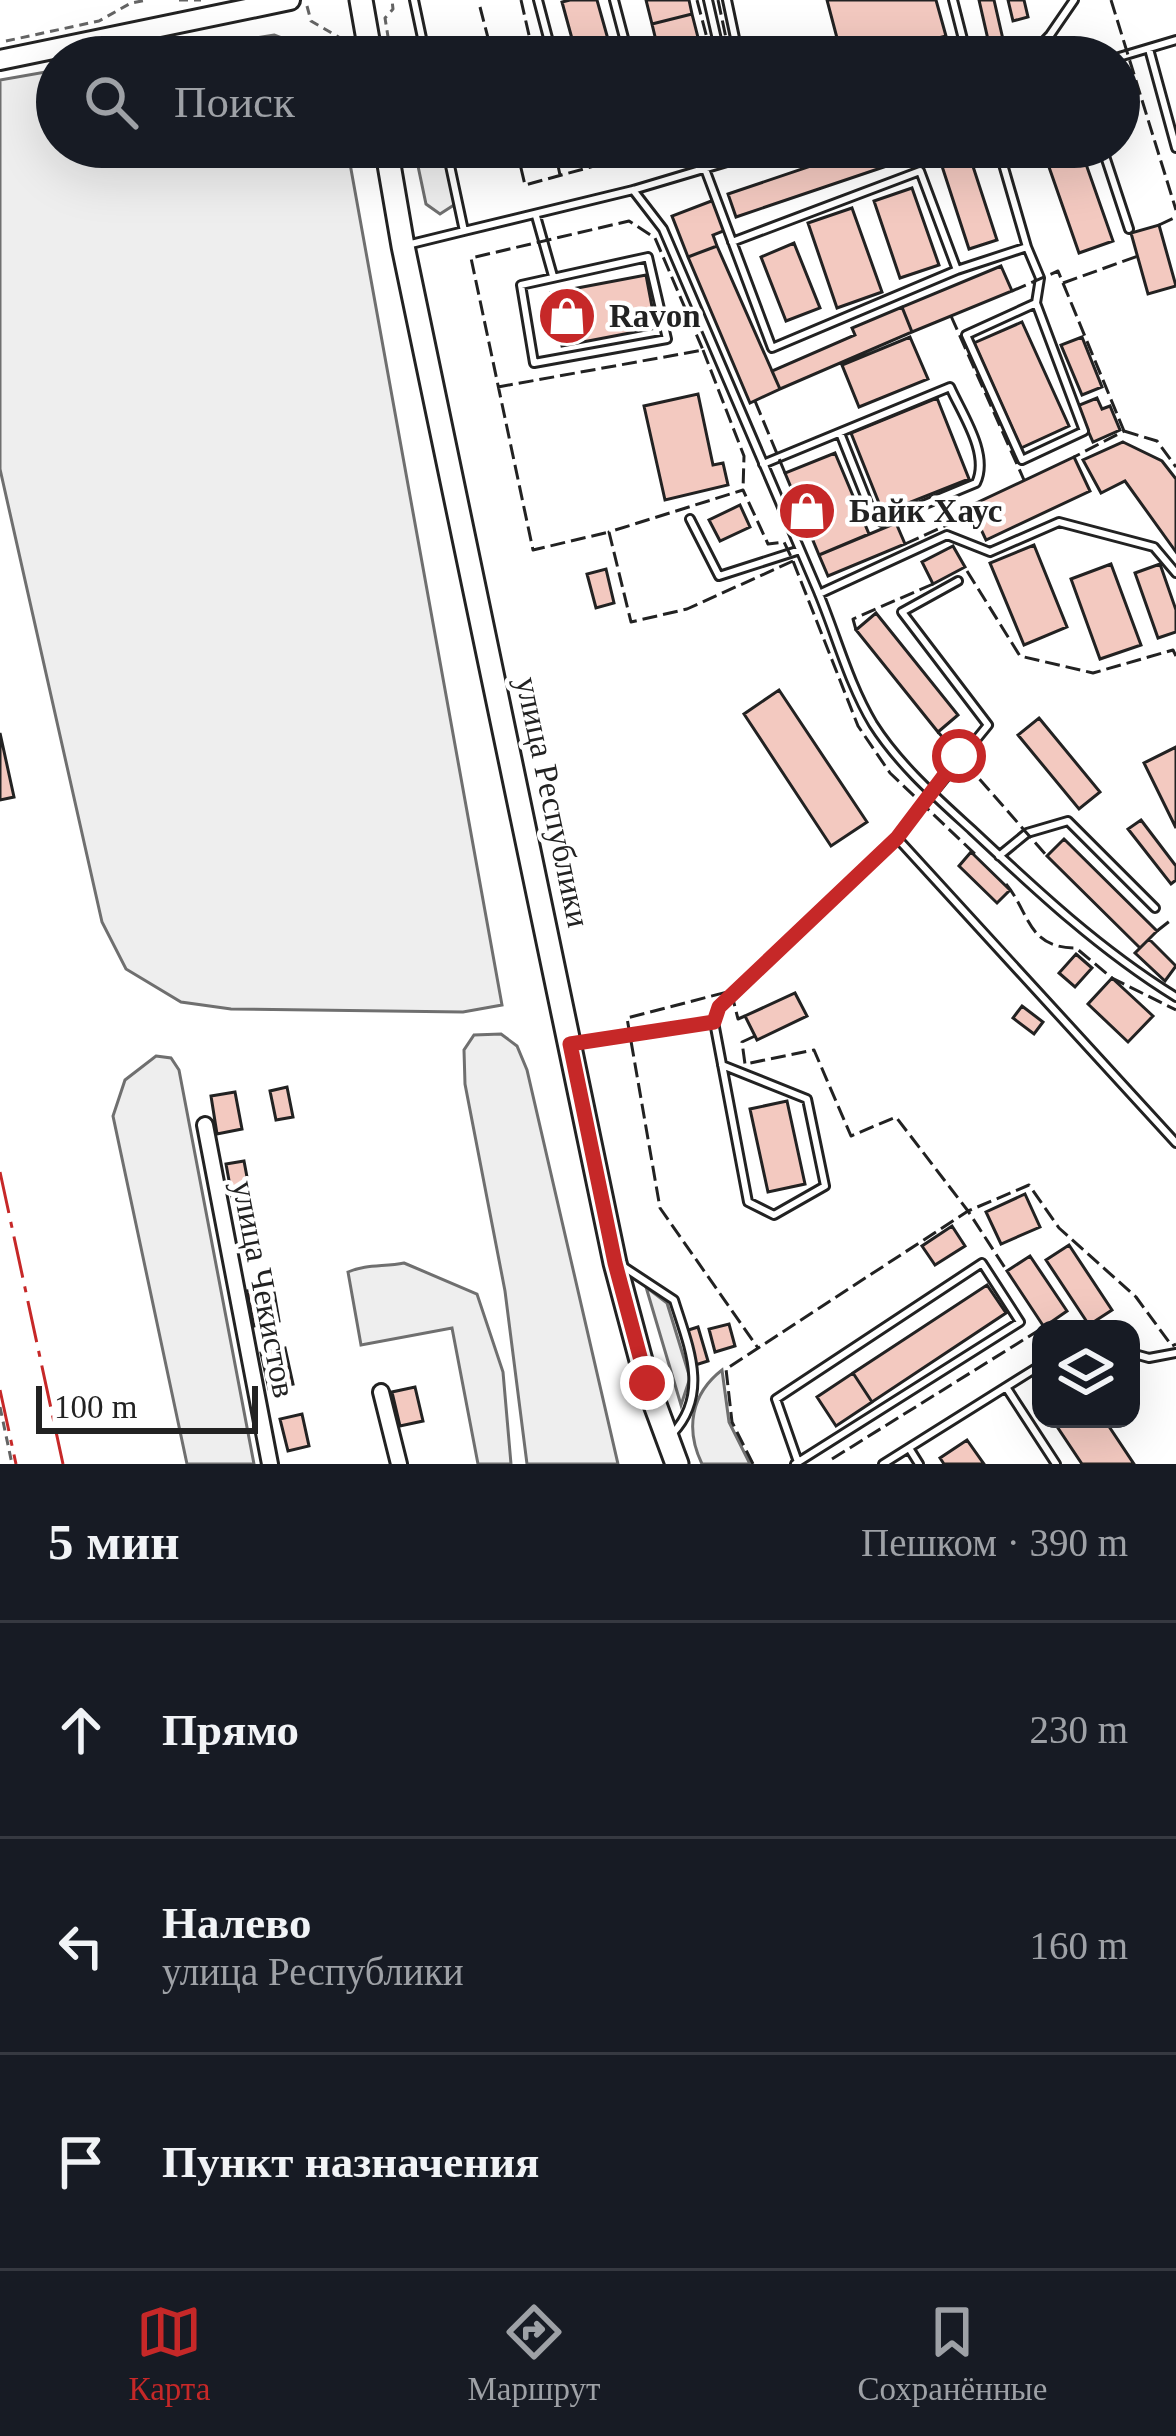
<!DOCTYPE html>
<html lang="ru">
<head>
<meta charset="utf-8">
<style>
  :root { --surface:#171b24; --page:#20242c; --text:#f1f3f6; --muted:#9ea1a6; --line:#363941; --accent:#c62828 }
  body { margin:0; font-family:Georgia,serif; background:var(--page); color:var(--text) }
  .controls { position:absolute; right:36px; bottom:36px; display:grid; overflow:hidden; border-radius:24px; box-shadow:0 12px 48px #0002 }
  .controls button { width:108px; height:108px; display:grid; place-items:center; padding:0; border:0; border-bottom:3px solid var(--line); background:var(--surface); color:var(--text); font:60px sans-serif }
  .scale { position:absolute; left:36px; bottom:30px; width:222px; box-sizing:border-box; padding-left:12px; border:6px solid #222; border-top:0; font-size:33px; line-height:42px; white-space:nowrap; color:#222; -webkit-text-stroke:9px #fff; paint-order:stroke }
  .stop { position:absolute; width:36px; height:36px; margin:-27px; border:9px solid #c62828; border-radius:50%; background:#fff }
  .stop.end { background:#c62828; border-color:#fff; box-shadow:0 3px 12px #0008 }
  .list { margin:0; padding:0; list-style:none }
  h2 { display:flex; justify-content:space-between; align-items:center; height:156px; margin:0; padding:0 48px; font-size:51px }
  h2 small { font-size:39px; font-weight:400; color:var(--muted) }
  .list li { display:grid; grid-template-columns:78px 1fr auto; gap:36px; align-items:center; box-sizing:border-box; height:216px; padding:0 48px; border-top:3px solid var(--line) }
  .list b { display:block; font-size:45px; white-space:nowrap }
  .list p { margin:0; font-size:39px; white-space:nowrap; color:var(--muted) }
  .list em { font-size:39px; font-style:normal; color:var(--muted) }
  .icon { flex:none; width:66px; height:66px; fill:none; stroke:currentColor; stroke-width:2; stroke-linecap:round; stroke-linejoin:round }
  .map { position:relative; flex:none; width:1176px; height:1464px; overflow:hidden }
  .search { position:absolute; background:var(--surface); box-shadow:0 12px 48px #0002; left:36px; right:36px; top:36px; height:132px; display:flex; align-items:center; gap:30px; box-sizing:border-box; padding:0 42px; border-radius:66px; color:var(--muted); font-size:45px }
  .sheet { height:804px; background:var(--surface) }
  nav { display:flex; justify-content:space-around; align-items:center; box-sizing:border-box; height:168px; border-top:3px solid var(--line); background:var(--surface); font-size:33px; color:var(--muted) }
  nav a { display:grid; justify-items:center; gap:6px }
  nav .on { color:var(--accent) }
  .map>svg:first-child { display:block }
  .green { fill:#eee; stroke:#6f6f6f; stroke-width:3 }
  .building { fill:#f3c9c0; stroke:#222; stroke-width:3 }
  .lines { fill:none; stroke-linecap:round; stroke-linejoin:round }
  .service-casing { stroke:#222; stroke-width:12 }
  .minor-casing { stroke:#222; stroke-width:20 }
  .secondary-casing { stroke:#222; stroke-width:24 }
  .primary-casing { stroke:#222; stroke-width:27 }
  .path { stroke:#646464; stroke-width:3; stroke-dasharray:9 6; stroke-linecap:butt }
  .service { stroke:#fff; stroke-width:6 }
  .minor { stroke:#fff; stroke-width:14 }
  .secondary { stroke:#fff; stroke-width:18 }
  .primary { stroke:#fff; stroke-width:21 }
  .fence { stroke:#222; stroke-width:3; stroke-dasharray:15 6; stroke-linecap:butt }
  .power { stroke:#c62828; stroke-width:3; stroke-dasharray:42 9 6 9; stroke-linecap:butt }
  .route { stroke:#c62828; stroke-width:15 }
  .labels { text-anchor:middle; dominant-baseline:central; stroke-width:9; stroke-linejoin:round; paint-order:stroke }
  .poi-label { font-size:33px; font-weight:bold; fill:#222; stroke:#fff; text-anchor:start }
  .street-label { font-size:33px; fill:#222; stroke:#fff }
</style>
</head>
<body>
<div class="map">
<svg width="1176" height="1464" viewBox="0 0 1176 1464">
  <rect width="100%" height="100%" fill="#fff"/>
  <path class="green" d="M274 35 331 57H139Z
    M57 70V147H347L502 1005 463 1012 231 1009 181 1002 126 969 102 922 0 469V80Z
    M414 147H439L446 154 457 203 440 214 426 204Z
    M501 1034 517 1046 527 1070 618 1464H527L505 1291 465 1084 464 1050 474 1035Z
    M156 1056 171 1058 179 1070 254 1464H187L113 1116 125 1080Z
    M404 1263 477 1294 503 1372 511 1464H478L452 1328 361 1345 348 1272C366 1264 384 1267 404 1263Z
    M646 1287 667 1303 690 1378 681 1405Z
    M722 1370 729 1422 750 1464H702C685 1429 691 1394 722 1370Z"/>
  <path class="building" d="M570 0H597L613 57H577L562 2Z
    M646 0H689L692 14 652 24Z
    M827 0H936L946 36 867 57H842Z
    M979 0H994L1007 57H992Z
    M1008 0H1024L1028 17 1013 21Z
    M692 14 703 57H660L652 24Z
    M838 44 842 57H785Z
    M867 147H943L736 217 728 194Z
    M1042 147H1080L1113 241 1079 253Z
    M967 148 997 240 969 249 939 157Z
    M912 188 939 265 900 278 874 201Z
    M714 200 726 230 713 235 717 246 688 257 672 216Z
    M852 208 882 292 837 308 808 223Z
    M1159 225 1176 286 1148 294 1131 233Z
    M794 243 820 308 786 321 761 257Z
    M717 246 780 389 750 403 688 257Z
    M1001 266 1012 291 912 332 902 307Z
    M646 275 656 328 562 346 551 293Z
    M902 307 912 332 780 389 772 371 855 335 852 328Z
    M1022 322 1069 426 1021 448 974 343Z
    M910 337 928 379 859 407 842 365Z
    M1082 337 1102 387 1082 395 1061 345Z
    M698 394 713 465 723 463 728 485 665 500 644 406Z
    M937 398 969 479 883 513 851 433Z
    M1097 398 1102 409 1110 406 1120 430 1093 442 1077 406Z
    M1123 442 1162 461 1176 479V552L1125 481 1101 493 1083 460Z
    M835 453 869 534 819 555 785 473Z
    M1074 457 1090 491 986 540 970 506Z
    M740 505 750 527 720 541 709 520Z
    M896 523 905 544 828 576 819 555Z
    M1034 545 1067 627 1024 645 990 563Z
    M953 546 965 567 933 584 922 562Z
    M1111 564 1141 645 1100 659 1071 579Z
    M1160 564 1176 610V632L1158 638 1135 573Z
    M606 569 614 603 596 608 587 574Z
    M876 613 958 715 938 732 856 630Z
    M779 690 867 822 831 846 744 714Z
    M1039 718 1100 792 1079 809 1018 735Z
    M0 733 14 797 0 800Z
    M1176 747V828L1144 763Z
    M1141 820 1176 866V880L1171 884 1128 829Z
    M1064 839 1157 931 1140 948 1047 856Z
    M971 852 1010 890 997 903 959 866Z
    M1149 939 1176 966 1165 981 1135 953Z
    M1076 954 1092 968 1075 987 1059 973Z
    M1112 978 1153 1016 1128 1042 1088 1004Z
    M795 993 807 1016 757 1040 745 1016Z
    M1022 1006 1043 1022 1034 1034 1013 1018Z
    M287 1087 293 1117 276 1120 270 1091Z
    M235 1092 242 1129 217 1134 211 1096Z
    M787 1101 805 1184 768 1192 750 1109Z
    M244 1161 250 1193 232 1197 226 1164Z
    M1025 1194 1040 1227 1001 1244 986 1212Z
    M952 1226 965 1246 935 1265 922 1246Z
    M1069 1245 1112 1310 1089 1325 1046 1260Z
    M1030 1256 1067 1311 1044 1327 1007 1271Z
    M987 1285 1006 1313 872 1402 853 1373Z
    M273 1286 279 1321 254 1326 247 1291Z
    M729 1324 735 1346 715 1352 709 1329Z
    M698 1327 708 1361 692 1366 682 1332Z
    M285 1348 293 1384 269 1389 261 1353Z
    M853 1373 872 1402 836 1426 817 1397Z
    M415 1387 423 1421 400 1426 392 1392Z
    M302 1414 309 1446 288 1451 280 1419Z
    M1052 1419H1104L1134 1464H1082Z
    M967 1440 984 1464H944L940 1458Z"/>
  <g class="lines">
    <g class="service-casing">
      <path id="service" d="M414 0 426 57
        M538 0 553 57
        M614 0 629 57
        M708 0 721 57
        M727 0 739 57
        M1149 49 1176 148
        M942 57 966 51 953 0
        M1029 57 1050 35 1074 0
        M1119 57 1176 40
        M576 147V149
        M1102 147 1129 229
        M705 169 772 348 957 270 920 171 732 242
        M633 190 663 229C715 349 766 469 817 589 836 634 848 682 873 724 899 765 937 798 972 830 1037 891 1100 950 1176 997
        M536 216 553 276
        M464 231 633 190 777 147
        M407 245 464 231 446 147
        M1027 247 1040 278 1036 303 1084 431 1022 460 966 335 1036 303
        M648 257 667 339 534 363 521 285Z
        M957 270 1027 247 998 147
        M763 464 950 387C962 414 990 454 976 483L882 522 873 516 840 433
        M690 519 719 576 800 550
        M819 594 947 535 990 552 1059 522 1154 547 1176 573
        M897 837 988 725 902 612 958 581
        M999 856 1027 833 1068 821 1155 908
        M714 1022 748 1202 774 1215 825 1186 807 1099 722 1065
        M573 1044 714 1022 719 1007 897 838 1176 1143
        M624 1267 674 1300C688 1345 710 1393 673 1433
        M1131 1353 1149 1358 1176 1353
        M1006 1387 1056 1464
        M909 1448 919 1464
        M795 1464 1020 1322 982 1263 776 1399 798 1462
        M883 1464 1041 1365"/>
    </g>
    <g class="minor-casing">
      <path id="minor" d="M205 1125 270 1464
        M381 1392 399 1464"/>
    </g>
    <g class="secondary-casing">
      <path id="secondary" d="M0 60 290 0"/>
    </g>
    <g class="primary-casing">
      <path id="primary" d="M361 0 371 57
        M386 147 403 246 615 1263 647 1383 677 1464"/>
    </g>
    <path class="path" d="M179 0H201
      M307 6 311 21 342 39 346 57
      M6 41 99 21 131 3 147 0
      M385 50 390 49 385 18 393 9 392 0
      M0 1407 12 1464"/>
    <use href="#service" class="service"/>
    <use href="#minor" class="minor"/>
    <use href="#secondary" class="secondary"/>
    <use href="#primary" class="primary"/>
    <path class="fence" d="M521 0 534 57
      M697 0 712 57
      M718 0 730 57
      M1111 0 1176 210
      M480 7 493 57
      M516 147 525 185 664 147
      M554 147 560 175
      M1159 225 1176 217
      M1063 283 1138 256
      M1012 291 1058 271 1124 431 1074 457
      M951 316 1024 480
      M703 350 744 456 743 490
      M498 387 703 350 655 238 629 221 471 258 533 550 609 532
      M755 401 785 473
      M1124 431 1157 441 1176 467
      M905 544 973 513
      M793 561 687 609 631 622 609 532 743 490 768 544 784 542 793 561 858 726 890 773 976 855
      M967 571 1020 656 1093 673 1173 650 1176 656
      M856 630 853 619 933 584
      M938 732 1047 856
      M1006 884C1030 913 1027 948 1076 948L1112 978 1176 1010
      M1157 931 1171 920
      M745 1016 738 1019 731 991 627 1018 660 1208 758 1348
      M755 1036 742 1042 745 1064 814 1050 851 1136 896 1117 968 1211 1029 1185 1059 1228 1136 1297 1172 1346 1176 1344
      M832 1459 1044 1327
      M753 1464 732 1422 726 1369 968 1211 1007 1271"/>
    <path class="power" d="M0 1172 63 1464
      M0 1390 16 1464"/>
  </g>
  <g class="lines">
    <path class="route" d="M647 1383 615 1263 570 1044 714 1022 719 1007 897 838 959 756"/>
  </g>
  <defs>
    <g id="shop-disc" transform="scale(3)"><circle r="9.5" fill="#c62828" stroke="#fff"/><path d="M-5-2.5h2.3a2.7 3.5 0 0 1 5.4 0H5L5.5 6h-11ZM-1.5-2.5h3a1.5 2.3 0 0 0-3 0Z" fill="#fff"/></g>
  </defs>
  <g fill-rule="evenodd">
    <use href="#shop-disc" x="567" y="316"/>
    <use href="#shop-disc" x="807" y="511"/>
  </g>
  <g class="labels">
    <g class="poi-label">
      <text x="609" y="316">Ravon</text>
      <text x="849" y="511">Байк Хаус</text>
    </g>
    <g class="street-label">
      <text transform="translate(553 802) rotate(78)">улица Республики</text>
      <text transform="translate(264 1289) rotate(79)">улица Чекистов</text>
    </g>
  </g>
</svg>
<div class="controls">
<button><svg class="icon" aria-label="layers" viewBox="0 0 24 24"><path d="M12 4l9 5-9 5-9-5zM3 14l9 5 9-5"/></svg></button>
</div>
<div class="scale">100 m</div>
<div class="stop" style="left:959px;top:756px"></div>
<div class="stop end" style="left:647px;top:1383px"></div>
<div class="search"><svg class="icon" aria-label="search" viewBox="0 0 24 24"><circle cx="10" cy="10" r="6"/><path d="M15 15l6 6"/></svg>Поиск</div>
</div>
<section class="sheet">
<h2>5 мин<small>Пешком · 390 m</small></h2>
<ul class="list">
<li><svg class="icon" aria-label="ahead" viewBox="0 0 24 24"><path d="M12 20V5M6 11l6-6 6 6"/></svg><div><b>Прямо</b></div><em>230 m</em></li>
<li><svg class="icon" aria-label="left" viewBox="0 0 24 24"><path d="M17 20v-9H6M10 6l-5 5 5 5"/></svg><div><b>Налево</b><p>улица Республики</p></div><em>160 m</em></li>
<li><svg class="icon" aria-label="arrive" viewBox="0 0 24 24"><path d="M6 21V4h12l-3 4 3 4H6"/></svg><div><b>Пункт назначения</b></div></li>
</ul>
</section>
<nav>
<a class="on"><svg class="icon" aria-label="map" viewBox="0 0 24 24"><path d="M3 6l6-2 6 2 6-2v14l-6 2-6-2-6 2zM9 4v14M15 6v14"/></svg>Карта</a>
<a><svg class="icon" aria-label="directions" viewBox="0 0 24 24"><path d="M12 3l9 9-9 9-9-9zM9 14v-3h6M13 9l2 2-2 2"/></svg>Маршрут</a>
<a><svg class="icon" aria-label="saved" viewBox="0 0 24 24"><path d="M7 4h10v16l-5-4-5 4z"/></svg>Сохранённые</a>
</nav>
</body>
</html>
